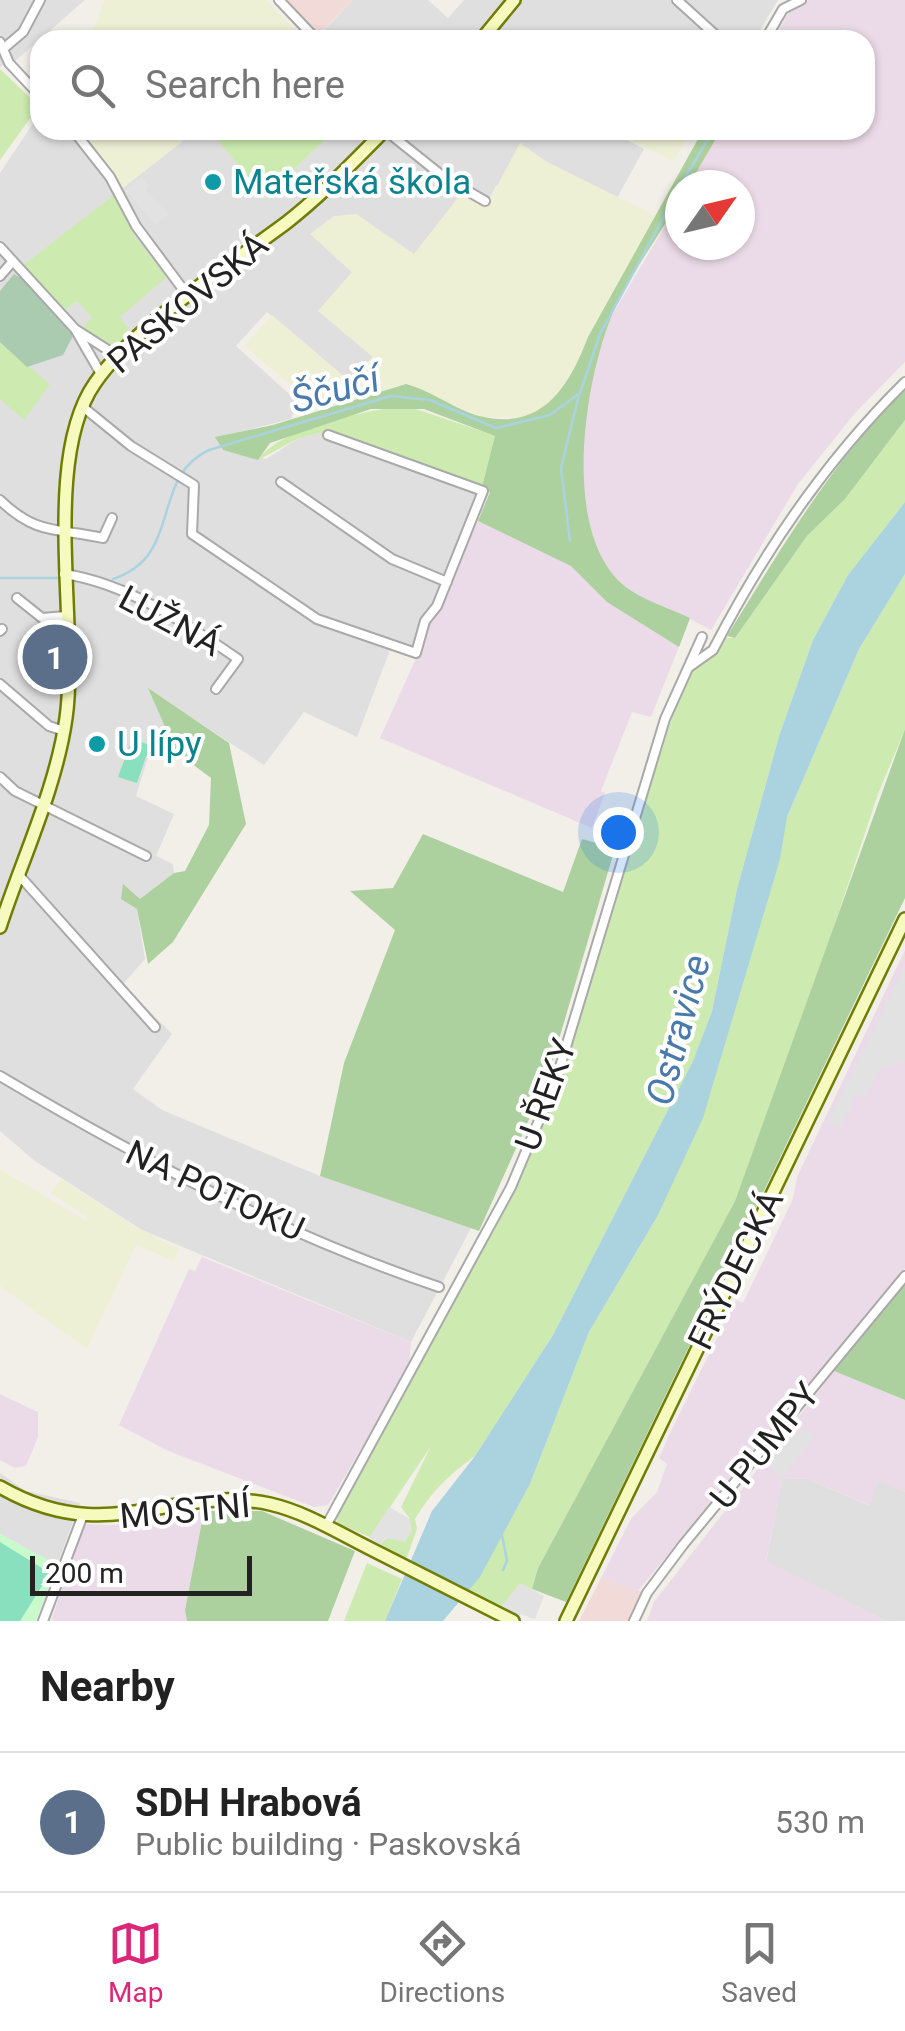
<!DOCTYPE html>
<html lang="en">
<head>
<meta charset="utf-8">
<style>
  :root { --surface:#fff; --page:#f6f6f6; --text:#222; --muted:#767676; --line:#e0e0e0; --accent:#db2777 }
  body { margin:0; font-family:Roboto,sans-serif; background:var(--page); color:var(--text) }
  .compass { position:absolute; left:665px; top:170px; width:90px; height:90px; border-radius:50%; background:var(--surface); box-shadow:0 2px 8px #0004; rotate:56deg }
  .scale { position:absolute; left:30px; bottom:25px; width:222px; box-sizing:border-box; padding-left:10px; border:5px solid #222; border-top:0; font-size:28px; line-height:35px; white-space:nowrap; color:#222; -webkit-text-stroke:8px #fff; paint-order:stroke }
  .you { position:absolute; left:618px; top:832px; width:35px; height:35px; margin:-25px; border:8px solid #fff; border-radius:50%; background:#1a73e8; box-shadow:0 0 0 15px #1a73e833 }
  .badge { display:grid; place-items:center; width:65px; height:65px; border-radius:50%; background:var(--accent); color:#fff; font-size:32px; font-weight:700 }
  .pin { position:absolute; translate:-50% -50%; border:5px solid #fff; box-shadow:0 2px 10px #0006 }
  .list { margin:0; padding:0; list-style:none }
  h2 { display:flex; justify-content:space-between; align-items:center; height:130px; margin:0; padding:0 40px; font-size:42px }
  h2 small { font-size:32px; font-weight:400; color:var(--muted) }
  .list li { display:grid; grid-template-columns:65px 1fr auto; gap:30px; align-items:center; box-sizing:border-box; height:140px; padding:0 40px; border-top:2px solid var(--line) }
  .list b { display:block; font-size:38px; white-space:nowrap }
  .list p { margin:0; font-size:32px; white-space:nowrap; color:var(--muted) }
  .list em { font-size:32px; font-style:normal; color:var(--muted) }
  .icon { flex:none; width:55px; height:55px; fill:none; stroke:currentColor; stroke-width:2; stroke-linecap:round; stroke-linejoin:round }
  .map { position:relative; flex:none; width:905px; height:1621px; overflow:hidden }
  .search { position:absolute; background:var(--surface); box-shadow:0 2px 8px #0004; left:30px; right:30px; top:30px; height:110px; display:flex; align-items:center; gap:25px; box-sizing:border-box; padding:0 35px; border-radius:30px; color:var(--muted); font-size:38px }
  .sheet { height:270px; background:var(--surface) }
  nav { display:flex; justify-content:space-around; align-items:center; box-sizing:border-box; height:140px; border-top:2px solid var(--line); background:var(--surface); font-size:28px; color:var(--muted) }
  nav a { display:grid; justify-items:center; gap:5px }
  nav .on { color:var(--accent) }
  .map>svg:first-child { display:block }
  .residential { fill:#e0dfdf }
  .commercial { fill:#f2dad9 }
  .industrial { fill:#ebdbe8 }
  .farmland { fill:#eef0d5 }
  .grass { fill:#cdebb0 }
  .forest { fill:#add19e }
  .cemetery { fill:#aacbaf }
  .park { fill:#c8facc }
  .pitch { fill:#88e0be }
  .parking { fill:#e2e2e2 }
  .water { fill:#aad3df }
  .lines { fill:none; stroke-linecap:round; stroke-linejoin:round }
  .stream { stroke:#aad3df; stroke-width:2.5 }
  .street-casing { stroke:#a9a9a9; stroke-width:12 }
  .secondary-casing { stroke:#707d05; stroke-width:16 }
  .street { stroke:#fff; stroke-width:8 }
  .secondary { stroke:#f7fabf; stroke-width:11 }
  .culture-dot { fill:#0f9aa8; stroke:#fff; stroke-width:4 }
  .labels { text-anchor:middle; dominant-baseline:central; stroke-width:8; stroke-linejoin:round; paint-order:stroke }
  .culture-label { font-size:35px; fill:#0d838f; stroke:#fff; text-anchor:start }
  .street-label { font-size:35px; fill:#222; stroke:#fff }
  .water-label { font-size:38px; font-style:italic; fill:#4a7aab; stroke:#fff }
</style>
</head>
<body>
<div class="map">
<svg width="905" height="1621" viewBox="0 0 905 1621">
  <rect width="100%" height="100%" fill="#f2efe9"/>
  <path class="residential" d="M0 0H85L14 62 40 90V101L4 64 0 67Z
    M353 0H428L448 18 464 0H778L754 40H314Z
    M40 113V130H76L123 187 197 130H210L265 198 335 130H608L644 149 617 198 547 162 496 186 485 207 461 194 414 255 356 214 311 234 353 273 319 311 373 357 348 380 267 312 236 346 297 401 291 419 216 438 223 450 266 459 299 438 325 432 482 487 463 529 473 533 419 659 390 650 357 737 304 712 264 765 149 690 176 752 153 741 136 796 174 814 156 856 173 864 174 873 140 900 123 885 137 909 145 959 123 984 172 1034 133 1089 162 1110 320 1176 471 1228 411 1342 142 1230 35 1161 0 1131V173Z
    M0 1473 26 1491 80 1503 57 1565 0 1534Z
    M782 1478 808 1479 868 1505 879 1480 905 1492V1621H886L766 1562Z"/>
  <path class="commercial" d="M285 0H353L318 35Z
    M601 1578 643 1592 628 1621H579Z"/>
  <path class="industrial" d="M796 0H905V362L856 412 798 484 711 630 690 619 651 717 632 712 601 791 605 793 592 828 380 738 478 521 570 565 560 500 597 341 680 200V245H740V185H689L721 130H865V40H773Z
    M905 950V1268L638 1591 601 1578 631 1519 657 1492 667 1464 659 1458 671 1431 736 1300 743 1303 793 1199 797 1177Z
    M202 1257 411 1342 409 1367 328 1505 314 1507 166 1450 119 1425 189 1269 195 1271Z
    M834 1371 905 1400V1492L879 1481 869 1505 808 1479 782 1478 766 1561 886 1621H647L654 1602Z
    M0 1394 38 1412V1437L26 1466 15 1468 0 1460Z
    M204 1511 185 1610 187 1621H51L84 1524 115 1525Z"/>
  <path class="farmland" d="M105 0H266L305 40H89Z
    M80 130H197L123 188Z
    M608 130H686L691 132 674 161Z
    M520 143 547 162 656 216 576 368 557 397 541 411 522 417H483L406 384 328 407 310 401 244 346 272 315 348 380 373 357 318 311 352 272 310 234 334 216 356 214 414 254 461 194 486 207Z
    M0 1169 86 1221 87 1217 50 1193 61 1179 129 1223 179 1249 174 1261 136 1245 87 1349 0 1286Z"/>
  <path class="grass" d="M0 69 39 106 0 160Z
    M216 130H335L265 198 212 133Z
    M115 194 136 238 167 277 120 317 133 336 116 349 80 329 92 318 77 301 63 312 22 266Z
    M0 342 50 384 24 420 0 399Z
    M407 406 496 436 482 487 325 432 299 438 258 460C281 427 367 410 407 406Z
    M905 420V502L848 575 813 640 779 736 737 889 712 1011 693 1061 553 1335 475 1456C450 1474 432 1491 415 1519L417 1529 406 1560 380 1544 410 1519 401 1507 431 1446 370 1537 337 1523 336 1514 511 1187 556 1080 688 668 698 666 715 638H735L807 536 845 499Z
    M905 574V729L878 794 813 990 735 1201 538 1568 532 1589 520 1584 499 1610 468 1589 480 1576 530 1484 589 1332 657 1217 787 817 859 649Z
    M367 1563 402 1579 385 1621H344Z"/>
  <path class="forest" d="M703 130H721L689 185H680V200C658 238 626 279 610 320 584 387 562 530 622 584 639 599 669 608 690 618L679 647 607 602 571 566 478 521 490 492 482 487 495 436 424 409H371L270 443 258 460 223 450 215 437 273 425 406 384C433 391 458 412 484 417 544 430 570 384 588 337Z
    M905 390V420L845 499 807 536 735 638 727 636C781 549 831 462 905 390Z
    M148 688 229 743 246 824 173 942 148 964 137 909 121 899 123 884 140 899 174 873 185 871 209 825 211 778 176 752Z
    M905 729V898L566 1602 532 1589 538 1568 735 1201Z
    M423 834 563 892 582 839 615 848 548 1077 479 1231 320 1176 344 1063 395 930 350 891 393 888Z
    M905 1284V1400L834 1371Z
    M204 1511H262L355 1551 328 1621H187L185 1610Z"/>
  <path class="cemetery" d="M14 274 31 284 74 334 63 355 27 367 0 342V291Z"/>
  <path class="park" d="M0 1534 57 1565 36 1621H0Z"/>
  <path class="pitch" d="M132 739 150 745 137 783 118 777Z
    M0 1542 50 1573 20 1621H0Z"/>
  <path class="parking" d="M142 177 149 186 145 190 169 214 155 225 125 190Z
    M905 966V1061L878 1071 864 1098 856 1095 840 1128 827 1122Z
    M802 1428 814 1437 783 1476 776 1474 768 1465 793 1433 797 1435Z
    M389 1507 410 1519 412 1530 405 1542 386 1538 380 1544 369 1538Z
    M520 1583 544 1596 535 1619 520 1614 521 1621 499 1610Z"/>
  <path class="water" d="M905 502V574L859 649 787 817 780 859 703 1118 657 1217 589 1332 530 1484 480 1577 443 1621H385L432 1511 475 1456 553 1335 693 1061 712 1011 737 889 779 736 813 640 848 575Z"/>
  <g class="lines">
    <path class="stream" d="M681 185 713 130
      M570 541 561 468 579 395
      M0 578H58
      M113 579C184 556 149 478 209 450L391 396 430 400 496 428 550 415 580 393 600 334 680 187
      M502 1535 507 1561 503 1570"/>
    <g class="street-casing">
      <path id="street" d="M279 0 317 40
        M677 0 721 40
        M649 40 651 38
        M765 40 783 9 801 0
        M0 42 9 63 40 96
        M3 49 23 32 40 0
        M73 130 110 177 136 226 188 296
        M385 130 445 178 485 201
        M694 134 696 130
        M0 247 75 329 119 357
        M0 276 13 261
        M75 329 101 374
        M83 407 131 446 194 485 192 534 317 619 416 653 425 621 437 606 483 491 328 435
        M281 482 392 559 447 582
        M0 500C36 535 56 528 103 538L112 518
        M64 574C127 583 187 624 238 659L216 689
        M17 598 42 618 66 616
        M0 631 2 629
        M689 667 713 650C764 551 826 460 905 382
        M0 684 49 726 64 731
        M0 777 15 791 146 856
        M18 874 155 1027
        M0 1076C140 1159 284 1235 439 1287
        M326 1526 511 1187 556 1080 665 719 702 637
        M43 1621 83 1515
        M634 1621 647 1593 683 1545 905 1276"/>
    </g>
    <g class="secondary-casing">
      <path id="secondary" d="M481 40 514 0
        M0 927C22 859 56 789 66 718 79 627 41 460 95 383 132 328 231 264 286 223 322 195 353 162 385 130
        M0 1487C109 1550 172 1483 270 1504 305 1512 337 1532 369 1548 417 1572 465 1597 513 1621
        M566 1621 905 919"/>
    </g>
    <use href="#street" class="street"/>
    <use href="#secondary" class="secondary"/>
  </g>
  <g class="culture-dot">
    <circle cx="213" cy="182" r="10"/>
    <circle cx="97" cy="744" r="10"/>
  </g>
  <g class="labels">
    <g class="culture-label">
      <text x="233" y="182">Mateřská škola</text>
      <text x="117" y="744">U lípy</text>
    </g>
    <g class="street-label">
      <text transform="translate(188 303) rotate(-40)">PASKOVSKÁ</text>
      <text transform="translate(170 621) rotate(28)">LUŽNÁ</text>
      <text transform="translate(546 1095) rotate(-70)">U ŘEKY</text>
      <text transform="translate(215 1191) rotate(25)">NA POTOKU</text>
      <text transform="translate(736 1270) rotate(-64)">FRÝDECKÁ</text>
      <text transform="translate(765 1446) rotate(-51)">U PUMPY</text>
      <text transform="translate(185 1511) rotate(-5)">MOSTNÍ</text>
    </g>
    <g class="water-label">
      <text transform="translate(335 389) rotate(-15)">Ščučí</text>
      <text transform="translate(678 1030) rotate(-75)">Ostravice</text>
    </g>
  </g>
</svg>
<svg class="compass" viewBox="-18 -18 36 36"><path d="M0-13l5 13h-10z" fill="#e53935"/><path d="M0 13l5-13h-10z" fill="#767676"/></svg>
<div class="scale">200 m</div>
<div class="you"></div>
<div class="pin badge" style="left:55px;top:657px;background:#5c6f8a">1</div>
<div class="search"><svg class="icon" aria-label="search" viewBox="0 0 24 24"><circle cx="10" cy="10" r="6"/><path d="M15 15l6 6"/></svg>Search here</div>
</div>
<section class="sheet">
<h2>Nearby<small></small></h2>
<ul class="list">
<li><span class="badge" style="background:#5c6f8a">1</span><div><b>SDH Hrabová</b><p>Public building · Paskovská</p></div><em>530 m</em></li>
</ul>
</section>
<nav>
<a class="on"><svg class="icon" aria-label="map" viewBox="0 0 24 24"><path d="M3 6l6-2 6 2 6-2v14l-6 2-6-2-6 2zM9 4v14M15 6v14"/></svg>Map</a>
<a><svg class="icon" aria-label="directions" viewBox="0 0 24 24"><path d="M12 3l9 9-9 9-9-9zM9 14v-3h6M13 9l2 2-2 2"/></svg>Directions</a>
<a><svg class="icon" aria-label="saved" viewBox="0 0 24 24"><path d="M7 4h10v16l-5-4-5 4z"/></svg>Saved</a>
</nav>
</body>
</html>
